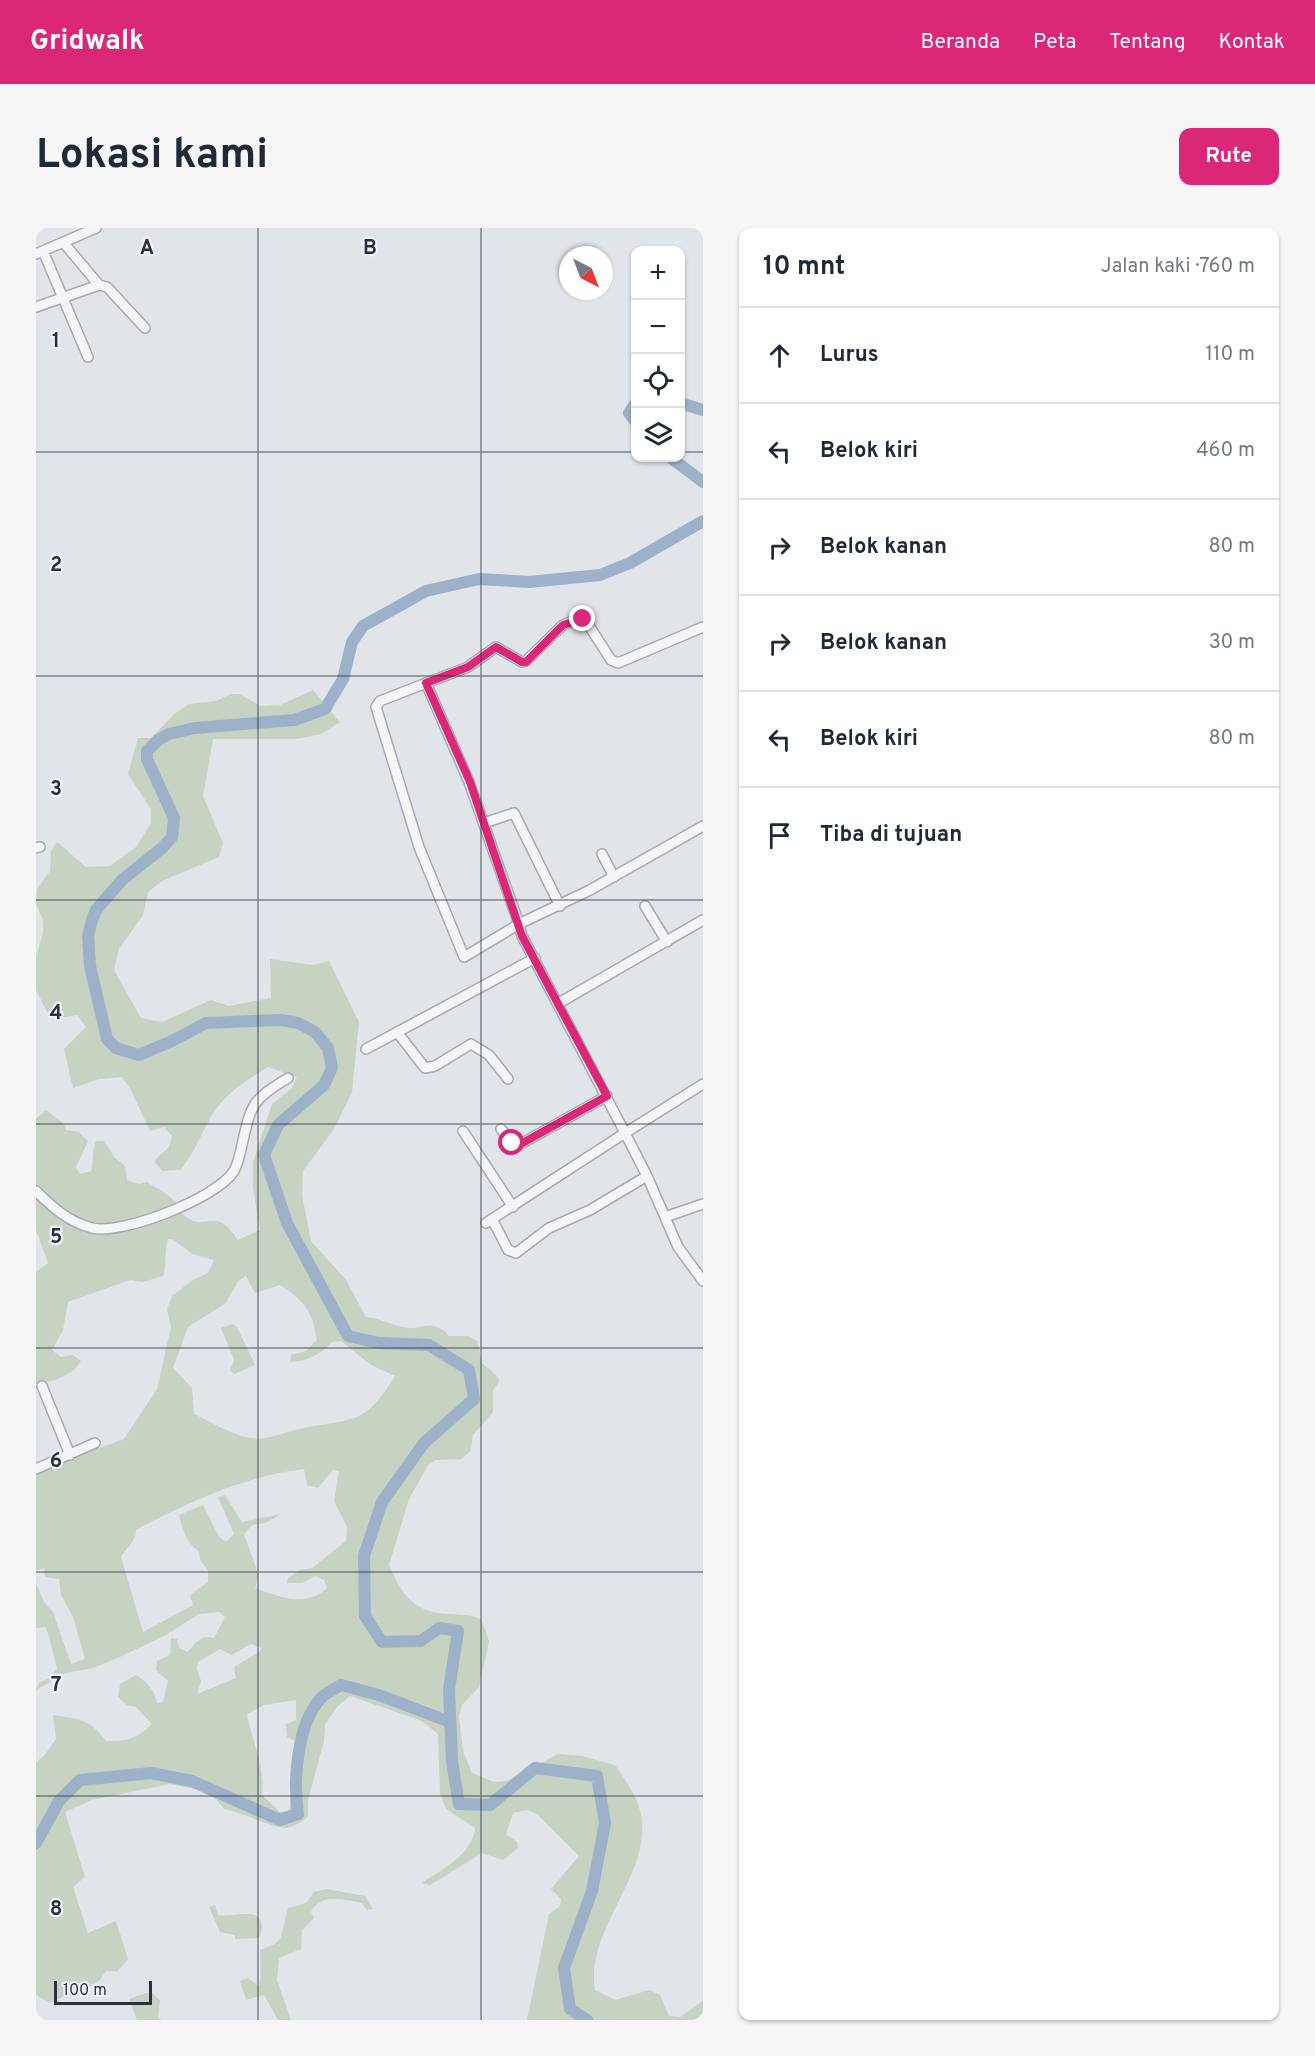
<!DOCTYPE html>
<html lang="id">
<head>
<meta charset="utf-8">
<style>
  :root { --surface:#fff; --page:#f6f6f7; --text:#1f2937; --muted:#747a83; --line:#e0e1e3; --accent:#db2777 }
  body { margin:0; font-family:Overpass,sans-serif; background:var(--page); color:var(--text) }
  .controls { position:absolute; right:18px; top:18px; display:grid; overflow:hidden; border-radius:12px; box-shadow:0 2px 4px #0004 }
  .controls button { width:54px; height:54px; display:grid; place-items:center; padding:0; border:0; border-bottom:2px solid var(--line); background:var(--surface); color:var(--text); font:30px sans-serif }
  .compass { position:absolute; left:523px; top:18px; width:54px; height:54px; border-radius:50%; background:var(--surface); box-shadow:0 2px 4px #0004; rotate:138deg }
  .scale { position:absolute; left:18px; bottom:15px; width:98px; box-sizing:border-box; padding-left:6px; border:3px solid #2a3140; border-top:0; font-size:16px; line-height:21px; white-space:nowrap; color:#2a3140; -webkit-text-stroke:4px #f0f3f6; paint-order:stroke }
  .stop { position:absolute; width:18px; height:18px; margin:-14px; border:4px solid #db2777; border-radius:50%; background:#fff }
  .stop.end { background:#db2777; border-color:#fff; box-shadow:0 2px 6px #0008 }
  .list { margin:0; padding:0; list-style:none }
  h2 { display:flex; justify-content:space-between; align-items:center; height:78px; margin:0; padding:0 24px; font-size:26px }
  h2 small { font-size:20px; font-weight:400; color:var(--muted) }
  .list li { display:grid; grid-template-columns:39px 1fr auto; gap:18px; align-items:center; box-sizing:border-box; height:96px; padding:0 24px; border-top:2px solid var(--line) }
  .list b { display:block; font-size:22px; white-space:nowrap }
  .list em { font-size:20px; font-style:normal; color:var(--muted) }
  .icon { flex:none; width:33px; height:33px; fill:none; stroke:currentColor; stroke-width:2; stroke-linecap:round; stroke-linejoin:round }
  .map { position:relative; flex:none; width:667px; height:1792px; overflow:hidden; border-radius:12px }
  header { display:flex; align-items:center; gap:36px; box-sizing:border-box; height:84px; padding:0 30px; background:var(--accent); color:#fff }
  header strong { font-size:28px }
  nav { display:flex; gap:33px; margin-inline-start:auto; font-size:21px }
  .intro { display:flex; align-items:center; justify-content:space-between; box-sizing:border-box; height:144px; padding:0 36px }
  h1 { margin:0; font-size:42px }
  .button { padding:15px 27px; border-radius:12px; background:var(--accent); color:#fff; font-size:21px; font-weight:700 }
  main { display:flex; gap:36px; padding:0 36px }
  aside { flex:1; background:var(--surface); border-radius:12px; box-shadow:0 2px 4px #0004 }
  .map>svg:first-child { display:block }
  .green { fill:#c6d2c2; fill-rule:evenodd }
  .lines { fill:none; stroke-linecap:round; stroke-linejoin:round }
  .river { stroke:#9db1c8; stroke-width:12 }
  .minor-casing { stroke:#a6abb3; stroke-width:12 }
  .minor { stroke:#f3f5f7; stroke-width:9 }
  .route { stroke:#db2777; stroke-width:8 }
  .grid { fill:none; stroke:#2a3140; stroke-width:1.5; stroke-opacity:0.55 }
  .grid-label { font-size:20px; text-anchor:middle; font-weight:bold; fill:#2a3140; stroke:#f0f3f6; stroke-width:4.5; stroke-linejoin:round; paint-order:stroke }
</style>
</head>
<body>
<header>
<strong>Gridwalk</strong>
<nav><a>Beranda</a><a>Peta</a><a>Tentang</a><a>Kontak</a></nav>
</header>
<div class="intro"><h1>Lokasi kami</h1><a class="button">Rute</a></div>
<main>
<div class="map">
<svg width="667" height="1792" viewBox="0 0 667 1792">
  <rect width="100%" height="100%" fill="#e1e4e9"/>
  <path class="green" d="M277 462 304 494 285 506 261 511H177L167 568 187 615 183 629 126 653 112 664 107 687 83 721 78 742 105 790 126 794 175 772 193 778 235 770 234 731 277 737 293 733 323 794 316 864 298 901 267 943 266 967 275 1013 310 1052 330 1089C346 1090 358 1099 373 1100 381 1101 389 1096 397 1098 404 1099 408 1102 413 1108H432L441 1113 446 1135 462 1149 463 1154 457 1162V1184L437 1207 435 1222 426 1231 400 1232 392 1237 373 1271 353 1337C366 1367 377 1384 412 1386 424 1387 434 1386 445 1391L453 1413 443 1459 426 1477 423 1488 427 1523 436 1545 458 1554 470 1553 522 1526 546 1528 579 1537C586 1547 594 1558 599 1569 631 1635 547 1696 559 1762L579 1772 613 1762 624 1767 633 1788 644 1789 667 1773V1792H491L513 1686 524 1678 525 1671 515 1661 543 1628 501 1586 491 1582 477 1585 470 1606 481 1614 482 1620 467 1632 446 1625 394 1657 386 1655C406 1641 437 1626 439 1600L410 1581 404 1565 402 1506 386 1493 314 1468 301 1479 289 1496 288 1513 272 1572V1589C267 1592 261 1597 255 1599 242 1604 205 1583 188 1581L180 1571 159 1561 134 1556 56 1572 29 1584 49 1649 37 1659 52 1705 80 1693 92 1731 82 1743H70L64 1752 53 1759 51 1757 14 1775 0 1767V1534L8 1528 20 1511 17 1487C43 1491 53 1490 70 1513 90 1514 102 1510 116 1496L100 1479 91 1477 82 1469 84 1456 100 1447C110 1453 119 1462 121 1475L127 1474 132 1453 120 1442 121 1433 134 1427 135 1410 141 1411 143 1420 152 1424C159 1415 166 1406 178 1410L189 1389 183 1384 163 1386 130 1407 86 1428 57 1440 30 1445 0 1462 3 1455 13 1450 21 1440 11 1402 9 1399 0 1400V1355L8 1374 17 1384 35 1436 49 1431 37 1389 25 1367 23 1351 9 1349 8 1340 0 1342V1243L88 1211 121 1161 135 1099 131 1081 136 1068 157 1052 172 1045 178 1032 156 1026 138 1012 132 1011C128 1026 131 1034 127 1048L107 1054 94 1052 32 1074 27 1102 16 1122 25 1129 37 1127 45 1133C34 1150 19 1152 0 1156V1044L12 1035 0 1002V891L10 882 27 895 30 902 43 904 52 913 40 939 44 946 55 943C58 933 56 921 60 913H68L79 930 89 938 91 952 103 956 111 954C119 960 132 965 138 973 144 980 145 987 153 991 172 1002 179 978 202 1012L224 1002 217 960V934L236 876 256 860 261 849 232 839C210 853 189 865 175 889 164 907 159 925 144 942L126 943 118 933 133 919 136 908 128 899 114 903 95 862 86 849 63 851 37 860 28 821 50 799 41 787 24 790 11 784 0 762V729L7 705V692L0 676 1 661 14 643 15 623 21 614 50 639 74 638 100 619 115 595V581L92 546 102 510H115L138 486 153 476 180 473 195 466H203L225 478 244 477ZM210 1048 219 1065 244 1057C269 1074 276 1081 281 1112L270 1123 255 1127 254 1134C272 1133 283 1127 296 1114L305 1113 335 1137 359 1148C329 1197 319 1190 268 1200 250 1203 233 1213 214 1210 194 1206 177 1195 158 1186L156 1160 137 1140 152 1099 190 1075 202 1053ZM268 1241 271 1257 282 1260 297 1242 303 1243 298 1273 311 1299 310 1313 276 1340 264 1342 252 1350 251 1355H266L279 1348 288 1352 291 1360C271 1380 243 1369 219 1360L223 1348 208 1306 216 1297 229 1295 245 1286 206 1294 189 1267 182 1269 198 1306 190 1314 183 1309 167 1277 143 1287C147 1301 150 1316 163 1323L164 1332 172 1342V1354L154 1367 157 1377 107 1404 85 1329C90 1320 101 1312 100 1302 152 1274 209 1248 268 1241ZM215 1416 226 1420 223 1424 198 1439 200 1450 161 1466 165 1453 161 1441 162 1434 184 1421 195 1427ZM260 1472V1492L250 1496 251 1509 260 1513 254 1578 252 1583 244 1584 226 1567C229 1540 216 1512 211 1486L228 1477Z
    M196 1096 201 1099 219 1137 198 1146 194 1142 198 1132 185 1100Z
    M291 1661 329 1668 337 1681 331 1682 326 1675C308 1672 285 1664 275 1684L278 1690 266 1702 265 1721 243 1730 241 1752 255 1792H242L228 1767 210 1772 204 1753 212 1750 223 1758 225 1748 224 1722 239 1716 245 1709 252 1680 270 1675 278 1664Z
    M179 1677 182 1687C197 1691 236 1673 223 1710L199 1711V1707L184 1704 173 1679Z
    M110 1765H116L124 1772 122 1790 126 1792H101L93 1771Z"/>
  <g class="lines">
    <path class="river" d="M600 175 593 185 600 194
      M644 175 667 182
      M635 230 667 254
      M0 1615 23 1573 44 1552 115 1545 156 1553 244 1592 262 1586C257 1552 261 1496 285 1470 290 1465 299 1461 305 1457L343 1467 414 1494
      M551 1792 534 1781 528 1740 556 1663 569 1595 561 1548 499 1540 454 1577 423 1576 416 1533 413 1461 422 1403 403 1400 385 1413 346 1414 329 1388 328 1328 346 1274 388 1215 438 1171 433 1142 393 1117 343 1115 312 1108 251 995 228 927 242 897 288 857 296 840 292 820 279 804 262 795 245 792 170 795 136 813 103 827 80 820 71 811 54 738 52 708 56 692 60 682 86 652 126 620 136 609 137 601 138 590 111 531V523L122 512 133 506 159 500 258 492 289 481 307 451 316 414 327 398 390 363 443 351 493 354 564 347 594 335 667 293"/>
    <g class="minor-casing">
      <path id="minor" d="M7 23 52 129
        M0 26 60 0
        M63 57 71 59 109 100
        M0 79 63 57 27 14
        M390 455 433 554 483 696 428 729 383 619 340 479 344 473 432 439 460 419 486 434 490 433 527 397 544 390 550 393 575 432 582 435 667 399
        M448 595 478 585 524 678
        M0 620 4 619
        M566 626 578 649
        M609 678 631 714
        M523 775 667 692
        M361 804 389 840 399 838 435 816 453 827 472 851
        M330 821 499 730
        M667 856 589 905 611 948 642 1019 667 1053
        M465 901 476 915 483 917 571 868
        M427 903 477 979
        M0 963C17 980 33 994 56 1000 87 1007 181 970 198 943 202 936 204 926 206 917 215 876 216 872 252 850
        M629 989 667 976
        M456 991 472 1022 480 1025 513 1000 554 982 611 948
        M450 995 589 905 486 708 483 696 554 662 667 598
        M6 1158 34 1227
        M0 1241 59 1215"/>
    </g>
    <use href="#minor" class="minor"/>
  </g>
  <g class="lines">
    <path class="route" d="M476 915 483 917 571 868 486 708 434 554 390 455 432 439 460 419 486 434H490L527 397 547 391"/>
  </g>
  <path class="grid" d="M222 0V1792M445 0V1792M0 224H600M644 224H667M0 448H667M0 672H667M0 896H667M0 1120H667M0 1344H667M0 1568H667"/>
  <g class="grid-label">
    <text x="111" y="26">A</text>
    <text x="334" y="26">B</text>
    <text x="20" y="119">1</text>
    <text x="20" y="343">2</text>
    <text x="20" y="567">3</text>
    <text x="20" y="791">4</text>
    <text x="20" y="1015">5</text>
    <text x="20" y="1239">6</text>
    <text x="20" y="1463">7</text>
    <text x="20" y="1687">8</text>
  </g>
</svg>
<div class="controls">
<button>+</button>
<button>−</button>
<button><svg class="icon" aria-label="locate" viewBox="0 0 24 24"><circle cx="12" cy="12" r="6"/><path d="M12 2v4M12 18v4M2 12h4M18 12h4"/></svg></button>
<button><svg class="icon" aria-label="layers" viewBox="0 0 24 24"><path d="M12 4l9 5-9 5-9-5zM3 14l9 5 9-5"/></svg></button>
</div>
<svg class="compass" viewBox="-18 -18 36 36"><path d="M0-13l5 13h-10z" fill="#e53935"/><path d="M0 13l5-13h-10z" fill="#747a83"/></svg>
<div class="scale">100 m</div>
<div class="stop" style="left:476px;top:915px"></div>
<div class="stop end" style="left:547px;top:391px"></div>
</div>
<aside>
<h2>10 mnt<small>Jalan kaki · 760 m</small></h2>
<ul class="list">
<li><svg class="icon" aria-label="ahead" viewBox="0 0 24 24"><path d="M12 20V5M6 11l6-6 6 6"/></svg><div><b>Lurus</b></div><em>110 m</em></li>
<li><svg class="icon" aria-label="left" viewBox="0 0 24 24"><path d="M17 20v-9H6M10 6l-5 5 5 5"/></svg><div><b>Belok kiri</b></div><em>460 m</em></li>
<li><svg class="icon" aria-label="right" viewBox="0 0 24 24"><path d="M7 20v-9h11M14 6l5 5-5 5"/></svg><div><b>Belok kanan</b></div><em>80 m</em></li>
<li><svg class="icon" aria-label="right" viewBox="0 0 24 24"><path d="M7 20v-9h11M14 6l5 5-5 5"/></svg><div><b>Belok kanan</b></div><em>30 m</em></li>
<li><svg class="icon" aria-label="left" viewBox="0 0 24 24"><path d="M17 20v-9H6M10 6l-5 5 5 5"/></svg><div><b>Belok kiri</b></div><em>80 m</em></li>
<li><svg class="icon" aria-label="arrive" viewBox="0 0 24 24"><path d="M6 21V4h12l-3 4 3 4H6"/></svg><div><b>Tiba di tujuan</b></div></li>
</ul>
</aside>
</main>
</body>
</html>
